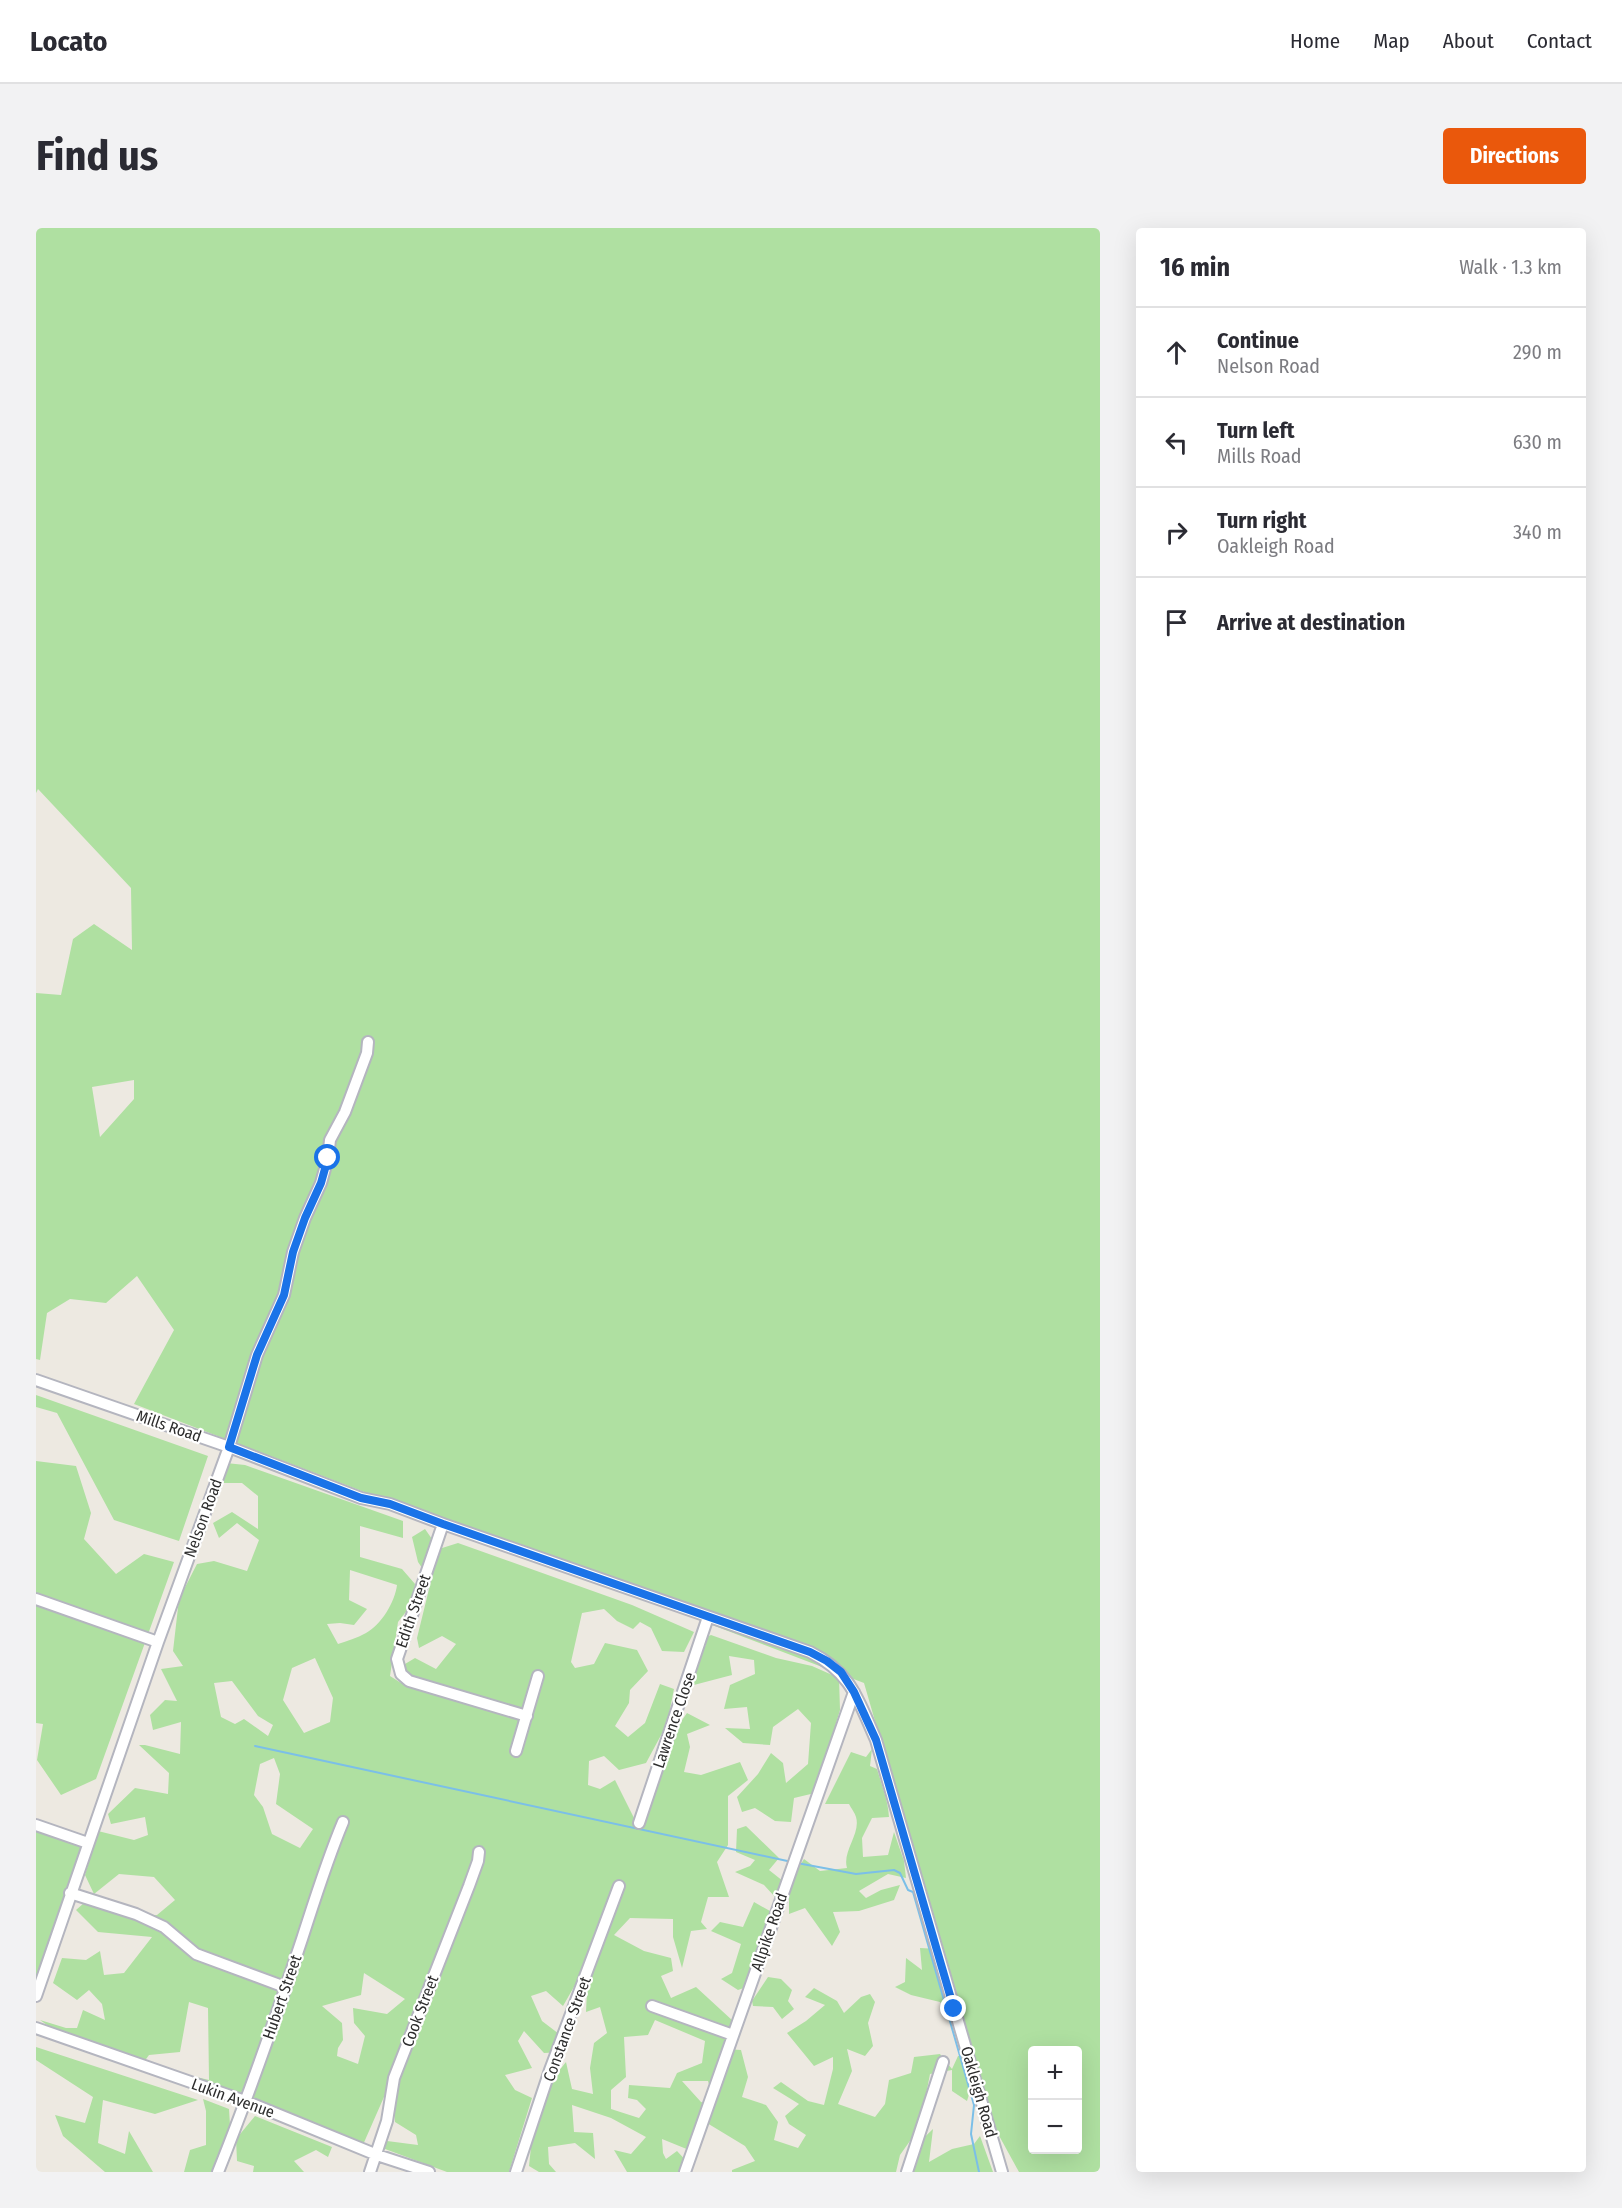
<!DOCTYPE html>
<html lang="en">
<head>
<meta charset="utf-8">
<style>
  :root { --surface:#fff; --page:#f2f2f3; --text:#2b2b33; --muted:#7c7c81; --line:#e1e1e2; --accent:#ea580c }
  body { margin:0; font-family:"Fira Sans Condensed",sans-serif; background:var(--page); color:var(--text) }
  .controls { position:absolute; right:18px; bottom:18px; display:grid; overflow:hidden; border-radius:6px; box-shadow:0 6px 24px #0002 }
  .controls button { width:54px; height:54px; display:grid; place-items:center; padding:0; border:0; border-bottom:2px solid var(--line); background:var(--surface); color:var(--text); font:30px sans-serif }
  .stop { position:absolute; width:18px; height:18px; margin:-14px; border:4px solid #1a73e8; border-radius:50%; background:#fff }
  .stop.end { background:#1a73e8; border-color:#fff; box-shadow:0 2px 6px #0008 }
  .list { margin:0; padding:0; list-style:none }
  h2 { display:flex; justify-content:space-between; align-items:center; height:78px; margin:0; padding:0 24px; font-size:26px }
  h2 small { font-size:20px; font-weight:400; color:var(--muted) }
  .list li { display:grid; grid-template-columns:39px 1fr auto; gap:18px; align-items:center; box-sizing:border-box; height:90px; padding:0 24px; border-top:2px solid var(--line) }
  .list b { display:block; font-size:22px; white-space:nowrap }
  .list p { margin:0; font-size:20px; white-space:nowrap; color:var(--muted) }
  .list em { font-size:20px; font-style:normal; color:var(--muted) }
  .icon { flex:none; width:33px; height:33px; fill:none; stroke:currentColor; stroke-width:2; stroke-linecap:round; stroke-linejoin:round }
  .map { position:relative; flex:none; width:1064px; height:1944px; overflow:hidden; border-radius:6px }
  header { display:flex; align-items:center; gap:36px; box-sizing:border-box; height:84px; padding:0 30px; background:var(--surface); border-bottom:2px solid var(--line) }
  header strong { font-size:28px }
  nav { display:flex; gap:33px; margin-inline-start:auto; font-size:21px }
  .intro { display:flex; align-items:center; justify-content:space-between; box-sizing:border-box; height:144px; padding:0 36px }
  h1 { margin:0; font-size:42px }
  .button { padding:15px 27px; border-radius:6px; background:var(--accent); color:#fff; font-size:21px; font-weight:700 }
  main { display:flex; gap:36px; padding:0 36px }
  aside { flex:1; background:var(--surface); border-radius:6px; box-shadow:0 6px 24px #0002 }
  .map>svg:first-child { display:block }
  .green { fill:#afe0a1; fill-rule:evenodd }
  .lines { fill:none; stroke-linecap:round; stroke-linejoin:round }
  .stream { stroke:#7bbfe8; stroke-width:2 }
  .minor-casing { stroke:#b4b5bf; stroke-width:14 }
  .minor { stroke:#fff; stroke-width:10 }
  .route { stroke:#1a73e8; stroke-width:8 }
  .labels { text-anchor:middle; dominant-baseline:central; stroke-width:4.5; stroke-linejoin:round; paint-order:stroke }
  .street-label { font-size:16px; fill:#2d2d2d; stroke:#fff }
</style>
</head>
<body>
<header>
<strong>Locato</strong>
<nav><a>Home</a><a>Map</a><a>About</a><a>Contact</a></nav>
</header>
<div class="intro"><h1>Find us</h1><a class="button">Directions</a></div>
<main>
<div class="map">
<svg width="1064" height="1944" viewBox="0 0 1064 1944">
  <rect width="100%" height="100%" fill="#ede9e1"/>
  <path class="green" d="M0 0H1064V1944H983L955 1893 828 1455 98 1176 138 1102 101 1048 70 1075 34 1071 11 1085 4 1132 0 1131V765L25 767 37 711 58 696 96 722 95 660 2 561 0 565ZM98 852V871L64 909 56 859ZM996 1822H1042V1922H996Z
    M0 1167 172 1228 143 1313 78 1292 21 1185 0 1179Z
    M0 1233 40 1238 55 1285 48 1311 80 1346 108 1326 138 1334 60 1551 25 1567 1 1532 7 1496 0 1495Z
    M190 1235 209 1237 367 1293V1310L324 1298V1329L366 1341 379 1356 376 1376 362 1394 354 1448 365 1455 369 1436 379 1430 400 1441 420 1416 406 1408 383 1420 381 1410 395 1353 382 1334 376 1309 389 1301 403 1321 422 1315 596 1377 658 1404 648 1424 626 1423 615 1400 604 1394 597 1401 581 1393 568 1381 546 1385 535 1434 539 1440 558 1436 569 1415 601 1422 612 1443 594 1462 593 1475 579 1498 592 1509 609 1495 624 1456 638 1461 631 1496 610 1535 583 1542 568 1528 553 1533 552 1557 564 1561 579 1552 603 1600 620 1553 630 1515 651 1485 674 1497 651 1506 654 1519 648 1544 665 1547 704 1534 712 1552 692 1568V1617L681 1634 693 1669H672L665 1694 671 1701 655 1703 646 1740 637 1709V1691L594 1690 578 1707 608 1723 635 1730 637 1743 625 1748 635 1770 660 1759 697 1793 689 1821 705 1822 712 1849 706 1869 730 1877 742 1894 738 1912 762 1920 770 1907 753 1896 749 1888 763 1876 737 1860 745 1854 772 1873 788 1877 797 1841V1829L778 1838 751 1805 770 1793 789 1777 769 1769 778 1760 801 1773 808 1785 825 1769 834 1766 839 1774 832 1795 837 1818 829 1828 811 1821 816 1843 802 1876 839 1889 849 1876 853 1852 875 1845 878 1829 904 1826 916 1841 922 1828H928L935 1860 931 1873 916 1863V1842L894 1846 889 1872 891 1889 864 1927 860 1944H696V1942L719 1933 709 1918 671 1895 658 1924 626 1911 627 1925 630 1931 641 1923 655 1938 650 1944H591L578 1922 595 1926 610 1909 575 1890 536 1877 538 1904 557 1905 559 1931 539 1915 512 1919 513 1936 520 1944H503L493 1938 497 1900 510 1859 530 1834 536 1861 557 1866 554 1840 558 1815 571 1805 564 1779 550 1784 551 1763 543 1750 527 1778 510 1763 495 1768 506 1793 527 1809V1824L508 1825 488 1803 482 1813 496 1840 469 1847 479 1862 496 1870 473 1944H411L341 1918 351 1913 382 1917 380 1907 359 1894 355 1853 326 1919 216 1876V1860L194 1868 131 1842 173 1852 172 1780 153 1774 144 1824 113 1827 105 1838 25 1807 4 1792 30 1800H41L47 1782 69 1792 66 1776 53 1762 41 1772 17 1755 26 1730 50 1732 64 1723 68 1747 88 1745 116 1709 62 1704 40 1682 48 1675 96 1690 121 1687 139 1672 118 1649 83 1646 58 1666 49 1647 62 1603 98 1612 112 1607 109 1589 75 1596 72 1586 99 1560 132 1566 133 1545 103 1517H109L144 1526 145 1494 117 1502 114 1487 129 1472 141 1473 125 1441 147 1438 137 1423 143 1371 161 1336 178 1333 211 1343 223 1312 201 1295 183 1310 177 1295 196 1284 222 1301V1268L206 1255H187ZM314 1342 361 1357C359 1374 345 1397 330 1405 321 1410 311 1413 302 1416L291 1396 304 1395 318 1397 331 1381 313 1372ZM279 1430 297 1470 294 1494 268 1505 247 1472 256 1440ZM196 1453 222 1488 237 1497 232 1508 208 1491 199 1496 185 1489 178 1455ZM238 1530 244 1546 240 1576 277 1601 264 1620 236 1606 227 1579 218 1567 224 1536ZM328 1745 369 1771 351 1786 317 1780 318 1795 329 1808 322 1836 301 1828 302 1820 307 1812 306 1795 286 1778 325 1767ZM619 1792 669 1813 666 1835 641 1845 634 1860 593 1857 592 1870 601 1872 610 1881 603 1890 575 1881V1862L590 1849 588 1809 612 1807ZM646 1853H672L679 1878 665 1874Z
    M675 1407 740 1430 776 1438 803 1450 804 1482 779 1565 758 1570 755 1594 739 1593 719 1580 706 1584 701 1569 722 1546 735 1525 747 1535 750 1555 772 1536 775 1495 762 1481 737 1499 734 1517 707 1515 689 1500 714 1501 711 1479 688 1481 694 1457 719 1446 718 1432 693 1428 696 1447 654 1458V1442L670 1417 668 1410Z
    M836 1521 834 1538 841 1541C846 1558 852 1572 853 1589L836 1590 826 1610 827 1629 852 1627 858 1604 868 1633 870 1650 852 1646 823 1663 830 1670 845 1662 864 1657 858 1672 823 1683 797 1684 804 1704 796 1718 769 1680 753 1686V1670L739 1669 728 1657 699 1644 714 1638 719 1632 700 1624 701 1601 710 1598 743 1630 733 1642 752 1657 768 1631 784 1643 811 1640C806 1623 825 1606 820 1589 819 1585 815 1580 813 1576H789L815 1524 830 1529Z
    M0 1597 52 1615 0 1760Z
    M718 1674 734 1683 736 1693 721 1713 724 1727 719 1756 702 1762 685 1751 696 1745 705 1716 675 1703 684 1694 707 1699Z
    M884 1720 903 1721 918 1793 904 1774 875 1767 859 1759 869 1754 870 1730 886 1742Z
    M732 1749 745 1751 756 1762 752 1773 758 1781 746 1791 737 1779 717 1778 716 1773Z
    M0 1819 162 1872 119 1886 67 1872 62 1915 89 1926 93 1903 117 1944H69L27 1908 19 1887 49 1895 57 1869 0 1832Z
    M167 1871 193 1881 194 1897 177 1944H148L154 1922 170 1917V1883Z
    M219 1888 296 1919 292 1929 280 1922 258 1933 268 1944H217L218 1938 201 1933 200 1911Z
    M897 1901 893 1934 916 1921 938 1916 944 1908 957 1944H875L877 1935 869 1928Z"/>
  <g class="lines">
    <path class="stream" d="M219 1518 756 1634
      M761 1635 820 1646 858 1642 864 1645 872 1662 877 1664 938 1877 935 1906 943 1944"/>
    <g class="minor-casing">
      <path id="minor" d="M0 1152 193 1219 325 1270 354 1276 407 1296 774 1424C816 1445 822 1472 840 1512L966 1944
        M407 1296 361 1431 365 1446 373 1453 491 1488
        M0 1371 122 1414
        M480 1523 502 1448
        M603 1595 672 1389
        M0 1597 52 1615
        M34 1665 100 1686 128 1699 160 1726 249 1759
        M0 1768 122 1414 193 1219 221 1127 248 1067 257 1024 269 990 285 955 292 930 294 912 309 884 331 825 332 814
        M616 1778 697 1807
        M0 1800 209 1873 341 1927 393 1944
        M182 1944C213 1867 240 1789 266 1711 279 1671 291 1632 307 1594
        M334 1944 351 1893 358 1850 433 1658 442 1633 443 1624
        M480 1944 514 1842 583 1658
        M649 1944 818 1464
        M871 1944 907 1834"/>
    </g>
    <use href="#minor" class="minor"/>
  </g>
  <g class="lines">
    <path class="route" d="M292 930 285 955 269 990 257 1024 248 1067 221 1127 193 1219 325 1270 354 1276 407 1296 774 1424 791 1433 805 1444 818 1464 840 1512 918 1781"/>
  </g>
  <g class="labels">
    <g class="street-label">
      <text transform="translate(133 1198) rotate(19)">Mills Road</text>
      <text transform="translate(167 1290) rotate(-70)">Nelson Road</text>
      <text transform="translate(377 1383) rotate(-71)">Edith Street</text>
      <text transform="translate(638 1492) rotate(-71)">Lawrence Close</text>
      <text transform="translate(733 1704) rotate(-71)">Allpike Road</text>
      <text transform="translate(246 1769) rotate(-71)">Hubert Street</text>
      <text transform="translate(384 1783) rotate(-69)">Cook Street</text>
      <text transform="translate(531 1801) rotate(-70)">Constance Street</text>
      <text transform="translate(943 1864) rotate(74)">Oakleigh Road</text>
      <text transform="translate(197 1870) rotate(20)">Lukin Avenue</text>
    </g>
  </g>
</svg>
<div class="controls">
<button>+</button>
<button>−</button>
</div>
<div class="stop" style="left:292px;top:930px"></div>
<div class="stop end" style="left:918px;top:1781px"></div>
</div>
<aside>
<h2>16 min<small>Walk · 1.3 km</small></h2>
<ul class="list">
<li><svg class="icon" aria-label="ahead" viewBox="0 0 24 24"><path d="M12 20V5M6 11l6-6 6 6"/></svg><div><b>Continue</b><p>Nelson Road</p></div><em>290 m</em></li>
<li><svg class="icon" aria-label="left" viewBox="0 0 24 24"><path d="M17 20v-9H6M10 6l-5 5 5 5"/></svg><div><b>Turn left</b><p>Mills Road</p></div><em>630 m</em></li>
<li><svg class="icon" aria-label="right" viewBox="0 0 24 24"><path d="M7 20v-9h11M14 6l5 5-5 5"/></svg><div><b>Turn right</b><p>Oakleigh Road</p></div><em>340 m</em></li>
<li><svg class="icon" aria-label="arrive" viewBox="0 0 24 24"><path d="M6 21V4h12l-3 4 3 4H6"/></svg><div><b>Arrive at destination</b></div></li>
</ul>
</aside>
</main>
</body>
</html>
